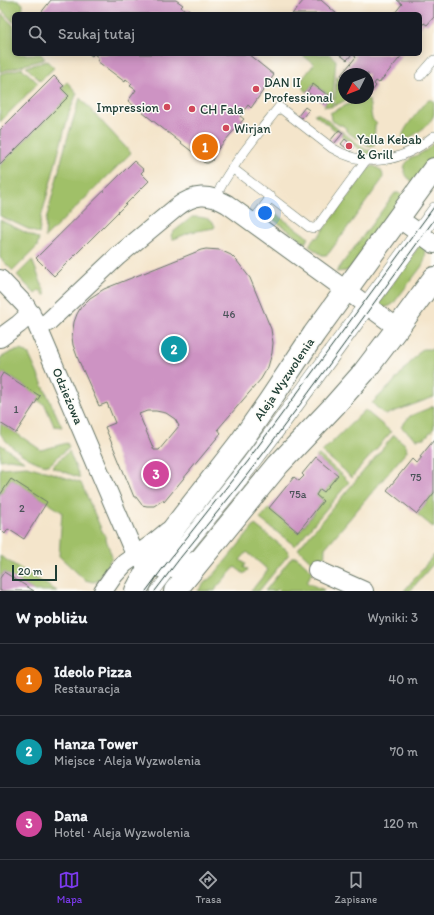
<!DOCTYPE html>
<html lang="pl">
<head>
<meta charset="utf-8">
<style>
  :root { --surface:#171b24; --page:#20242c; --text:#f1f3f6; --muted:#9ea1a6; --line:#363941; --accent:#7c3aed }
  body { margin:0; font-family:Itim,sans-serif; background:var(--page); color:var(--text) }
  .compass { position:absolute; left:338px; top:68px; width:36px; height:36px; border-radius:50%; background:var(--surface); box-shadow:0 2px 10px #0003; rotate:228deg }
  .scale { position:absolute; left:12px; bottom:10px; width:45px; box-sizing:border-box; padding-left:4px; border:2px solid #1f3d34; border-top:0; font-size:11px; line-height:14px; white-space:nowrap; color:#1f3d34; -webkit-text-stroke:3px #fdfcf7; paint-order:stroke }
  .you { position:absolute; left:265px; top:213px; width:14px; height:14px; margin:-10px; border:3px solid #fff; border-radius:50%; background:#1a73e8; box-shadow:0 0 0 6px #1a73e833 }
  .badge { display:grid; place-items:center; width:26px; height:26px; border-radius:50%; background:var(--accent); color:#fff; font-size:13px; font-weight:700 }
  .pin { position:absolute; translate:-50% -50%; border:2px solid #fff; box-shadow:0 1px 4px #0006 }
  .list { margin:0; padding:0; list-style:none }
  h2 { display:flex; justify-content:space-between; align-items:center; height:52px; margin:0; padding:0 16px; font-size:17px }
  h2 small { font-size:13px; font-weight:400; color:var(--muted) }
  .list li { display:grid; grid-template-columns:26px 1fr auto; gap:12px; align-items:center; box-sizing:border-box; height:72px; padding:0 16px; border-top:1px solid var(--line) }
  .list b { display:block; font-size:15px; white-space:nowrap }
  .list p { margin:0; font-size:13px; white-space:nowrap; color:var(--muted) }
  .list em { font-size:13px; font-style:normal; color:var(--muted) }
  .icon { flex:none; width:22px; height:22px; fill:none; stroke:currentColor; stroke-width:2; stroke-linecap:round; stroke-linejoin:round }
  .map { position:relative; flex:none; width:434px; height:591px; overflow:hidden }
  .search { position:absolute; background:var(--surface); box-shadow:0 2px 10px #0003; left:12px; right:12px; top:12px; height:44px; display:flex; align-items:center; gap:10px; box-sizing:border-box; padding:0 14px; border-radius:6px; color:var(--muted); font-size:15px }
  .sheet { height:268px; background:var(--surface) }
  nav { display:flex; justify-content:space-around; align-items:center; box-sizing:border-box; height:56px; border-top:1px solid var(--line); background:var(--surface); font-size:11px; color:var(--muted) }
  nav a { display:grid; justify-items:center; gap:2px }
  nav .on { color:var(--accent) }
  .map>svg:first-child { display:block }
  .green { fill:#a0c068; stroke:#607e4e }
  .building { fill:#cd93c3; fill-rule:evenodd }
  .lines { fill:none; stroke-linecap:round; stroke-linejoin:round }
  .service-casing { stroke:#6a7869; stroke-width:10 }
  .minor-casing { stroke:#6a7869; stroke-width:20 }
  .tertiary-casing { stroke:#6a7869; stroke-width:24 }
  .service { stroke:#fff; stroke-width:9 }
  .minor { stroke:#fff; stroke-width:18 }
  .tertiary { stroke:#fff; stroke-width:22 }
  .tram { stroke:#1f3d34; stroke-width:1 }
  .poi-dot { fill:#d1495b; stroke:#fdfcf7; stroke-width:1.5 }
  .labels { text-anchor:middle; dominant-baseline:central; stroke-width:3; stroke-linejoin:round; paint-order:stroke }
  .number-label { font-size:11px; fill:#4a5258 }
  .poi-label { font-size:13px; fill:#1f3d34; stroke:#fdfcf7; text-anchor:start }
  .street-label { font-size:13px; fill:#1f3d34; stroke:#fdfcf7 }
</style>
</head>
<body>
<div class="map">
<svg width="434" height="591" viewBox="0 0 434 591">
  <rect width="100%" height="100%" fill="#fdfcf7"/>
  <filter id="ink" filterUnits="userSpaceOnUse"><feTurbulence type="fractalNoise" baseFrequency=".025" numOctaves="2"/><feDisplacementMap in="SourceGraphic" scale="8" xChannelSelector="R" yChannelSelector="G"/><feConvolveMatrix kernelMatrix="1 2 1 2 8 2 1 2 1" color-interpolation-filters="sRGB"/></filter>
  <filter id="wash" filterUnits="userSpaceOnUse"><feTurbulence type="fractalNoise" baseFrequency=".012" numOctaves="4" result="noise"/><feDisplacementMap in="SourceGraphic" scale="16" xChannelSelector="R" yChannelSelector="G"/><feGaussianBlur stdDeviation="0.9" result="paint"/><feColorMatrix in="noise" values="0 0 0 0 0 0 0 0 0 0 0 0 0 0 0 0 0 1.4 0 .05"/><feComposite in="paint" operator="in"/></filter>
  <g filter="url(#wash)">
    <rect width="100%" height="100%" fill="#f4e5cb"/>
    <path class="green" d="M0 0H18L23 4 22 14H14V23L0 8Z
      M2 14 14 26V54H41L45 59 0 72V29Z
      M301 54H329L336 60 332 107 324 106 330 96 313 84 307 92C303 89 301 86 301 81L314 64Z
      M47 61 54 68 40 81 26 67Z
      M22 68 38 83 0 122V74Z
      M337 76 344 81V98H350L334 106Z
      M67 82 77 93 69 113 41 218 39 234 0 216V165L69 96 61 88Z
      M80 98 131 153 46 237H45L46 220 66 143Z
      M361 98 369 100 372 119 377 124 375 125 374 146H368L360 139V137L356 138 346 131V128L342 125H339L331 120 330 113Z
      M429 100H432L434 101C434 105 434 110 434 114 432 124 413 136 405 141 404 140 403 139 403 138 400 131 421 109 426 102Z
      M314 114H319L366 150 376 151V155L366 154 341 135 343 133 338 129 336 131Z
      M433 143H434V156L414 183C406 177 399 169 409 160 413 156 419 155 423 152 427 150 430 147 433 143Z
      M373 166C380 168 385 173 382 180L329 253 326 255H322L309 246 313 239 318 237 368 169Z
      M395 193H400L405 196 350 269 346 271 336 272Z
      M272 211 309 238 305 243 266 214Z
      M192 217C201 217 211 217 215 226L214 228 191 232 174 239H173L171 236 172 233Z
      M0 220 39 239 37 247 13 271 0 258Z
      M421 243C428 252 426 257 422 266L393 304C387 308 383 308 377 306Z
      M32 260 46 295 45 296 40 290 35 294 17 275Z
      M422 349H434V397L385 415 372 403 391 385Z
      M20 350 24 351 29 355 62 427 54 426 45 405 37 400 39 396 4 373 0 378V358L11 352Z
      M434 406V428L425 438 416 439 401 427 410 416Z
      M365 410 391 432 351 478 344 470 322 452Z
      M1 423 41 450 67 443 69 447 49 465C33 464 8 447 0 433Z
      M394 435 406 445 407 451 325 548 324 570 318 568 298 549Z
      M0 444 24 461 9 459 0 460Z
      M69 451 80 478 52 467Z
      M319 455 342 475 349 482 295 546 260 519 269 508 299 532 323 501 316 495 320 489 324 492 338 475 316 457Z
      M27 466 55 474 81 483 103 533H104L112 557 98 581 93 582 85 580 59 556 62 512 11 479 0 495V468Z
      M434 493V528L417 514Z
      M255 525 287 550 289 554 259 591H251L268 570 247 552 240 560 246 564 244 567 248 570 244 574 235 567 217 587 215 591H198L205 582 213 576Z
      M434 555V563L410 591H404Z
      M0 556 57 591H34L4 572 0 578Z
      M292 557H297L312 571 307 583 324 590V591H280L278 589 276 591H265Z"/>
    <g id="blocks">
      <path class="building" d="M51 0H176L183 5 181 7 187 11 188 9 195 14H40Z
        M304 0H321L337 14H292Z
        M397 0H434V17L427 25 424 23 420 28V14H394L402 4Z
        M89 54H248L274 75 251 108 248 105 240 116 244 119 218 149 215 154 212 161 208 163H206L203 162 200 158 128 101 136 90 130 86 132 84 126 79 125 82 97 61 99 58 94 54 92 56Z
        M339 54H352L347 60Z
        M352 54H403L379 83 376 81 374 84 376 86 368 96V74H344V78L341 75 356 57Z
        M54 76 64 86 61 88 69 96 0 165V130Z
        M313 84 330 97 324 104 307 92Z
        M305 107 309 110 302 118 298 116Z
        M339 130 343 133 334 144 330 141Z
        M345 139 354 147 350 151 341 144Z
        M134 161 144 170 141 173 149 181 54 276 36 258Z
        M206 249 220 250 231 255 237 261 250 278 271 329 273 343 272 353 268 367 261 379 218 429 221 433 164 502 163 500 154 506H147L142 505 136 497H134L105 427 115 423 107 403 99 406 78 359 73 345 72 337 74 322 77 314 81 307 90 298 104 289 201 250ZM147 411H156L166 413 175 419 179 426 159 450H154L139 414Z
        M3 373 40 396 16 433 0 423V378Z
        M434 440V493L417 514 387 490 412 459 417 464 422 458 420 457Z
        M316 457 338 475 324 492 320 489 316 495 323 501 298 532 269 508 294 477 299 481 304 476 302 474Z
        M11 479 47 502 24 539 8 529 5 534 0 529V495Z
        M4 572 34 591H0V578Z"/>
    </g>
  </g>
  <g filter="url(#ink)">
    <use href="#blocks" fill-opacity="0" stroke="#6a7869" stroke-width="1"/>
    <g class="lines">
      <g class="service-casing">
        <path id="service" d="M420 76 434 60
          M232 168 309 227 313 228 317 227 366 160
          M217 198C217 182 267 123 279 107L332 148C368 170 403 161 434 136
          M252 222 271 197
          M162 568 248 460 434 207
          M155 591C187 547 224 506 257 462 317 383 375 301 434 220"/>
      </g>
      <g class="minor-casing">
        <path id="minor" d="M398 218 434 244
          M0 279 25 305 36 323 130 543C133 549 135 555 140 559 157 574 186 569 202 556
          M38 328 48 322 118 256 177 207C194 194 208 193 227 204L398 328
          M0 338 19 324 31 313
          M317 570 364 591
          M103 591 114 575 125 563 151 545 168 531"/>
      </g>
      <g class="tertiary-casing">
        <path id="tertiary" d="M136 591 150 565 174 528 240 443 270 400 314 334 434 169
          M175 591 278 465 334 406 364 372 399 326 434 278"/>
      </g>
      <use href="#service" class="service"/>
      <use href="#minor" class="minor"/>
      <use href="#tertiary" class="tertiary"/>
      <path class="tram" d="M146 591 166 564 248 460 434 207
        M155 591C187 547 224 506 257 462 317 383 375 301 434 220"/>
    </g>
  </g>
  <g class="poi-dot">
    <circle cx="256" cy="89" r="4"/>
    <circle cx="167" cy="107" r="4"/>
    <circle cx="192" cy="109" r="4"/>
    <circle cx="226" cy="128" r="4"/>
    <circle cx="349" cy="146" r="4"/>
  </g>
  <g class="labels">
    <g class="number-label">
      <text x="229" y="314">46</text>
      <text x="16" y="409">1</text>
      <text x="416" y="477">75</text>
      <text x="298" y="494">75a</text>
      <text x="22" y="508">2</text>
    </g>
    <g class="poi-label">
      <text x="264" y="82">DAN II<tspan x="264" dy="15">Professional</tspan></text>
      <text x="159" y="107" text-anchor="end">Impression</text>
      <text x="200" y="109">CH Fala</text>
      <text x="234" y="128">Wirjan</text>
      <text x="357" y="139">Yalla Kebab<tspan x="357" dy="15">&amp; Grill</tspan></text>
    </g>
    <g class="street-label">
      <text transform="translate(284 379) rotate(-56)">Aleja Wyzwolenia</text>
      <text transform="translate(68 396) rotate(67)">Odzieżowa</text>
    </g>
  </g>
</svg>
<svg class="compass" viewBox="-18 -18 36 36"><path d="M0-13l5 13h-10z" fill="#e53935"/><path d="M0 13l5-13h-10z" fill="#9ea1a6"/></svg>
<div class="scale">20 m</div>
<div class="you"></div>
<div class="pin badge" style="left:205px;top:147px;background:#e8710a">1</div>
<div class="pin badge" style="left:174px;top:349px;background:#0f9aa8">2</div>
<div class="pin badge" style="left:156px;top:474px;background:#d1479c">3</div>
<div class="search"><svg class="icon" aria-label="search" viewBox="0 0 24 24"><circle cx="10" cy="10" r="6"/><path d="M15 15l6 6"/></svg>Szukaj tutaj</div>
</div>
<section class="sheet">
<h2>W pobliżu<small>Wyniki: 3</small></h2>
<ul class="list">
<li><span class="badge" style="background:#e8710a">1</span><div><b>Ideolo Pizza</b><p>Restauracja</p></div><em>40 m</em></li>
<li><span class="badge" style="background:#0f9aa8">2</span><div><b>Hanza Tower</b><p>Miejsce · Aleja Wyzwolenia</p></div><em>70 m</em></li>
<li><span class="badge" style="background:#d1479c">3</span><div><b>Dana</b><p>Hotel · Aleja Wyzwolenia</p></div><em>120 m</em></li>
</ul>
</section>
<nav>
<a class="on"><svg class="icon" aria-label="map" viewBox="0 0 24 24"><path d="M3 6l6-2 6 2 6-2v14l-6 2-6-2-6 2zM9 4v14M15 6v14"/></svg>Mapa</a>
<a><svg class="icon" aria-label="directions" viewBox="0 0 24 24"><path d="M12 3l9 9-9 9-9-9zM9 14v-3h6M13 9l2 2-2 2"/></svg>Trasa</a>
<a><svg class="icon" aria-label="saved" viewBox="0 0 24 24"><path d="M7 4h10v16l-5-4-5 4z"/></svg>Zapisane</a>
</nav>
</body>
</html>
